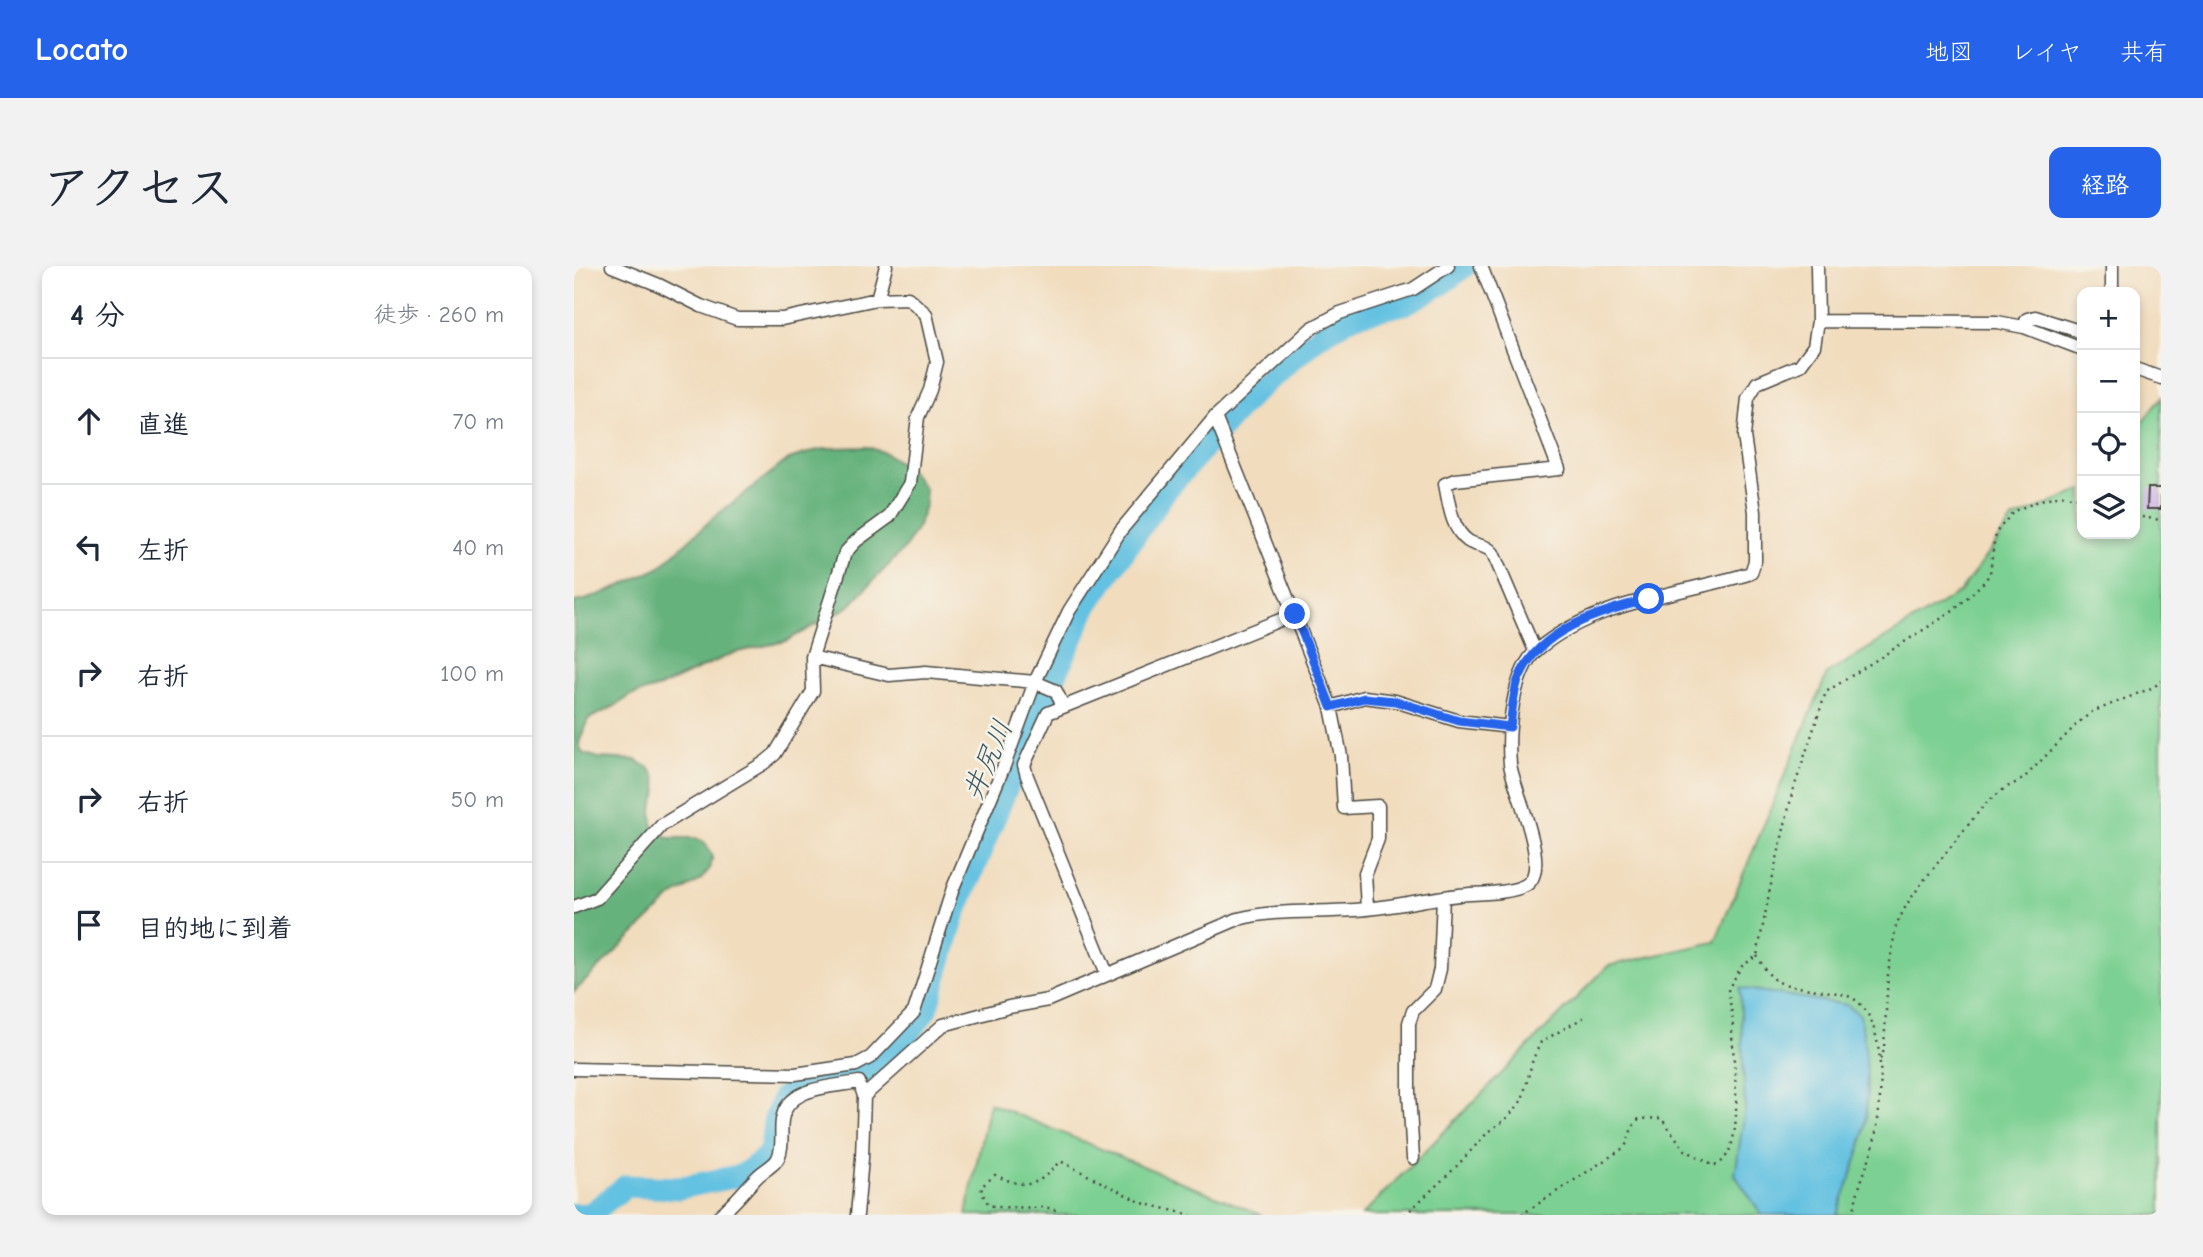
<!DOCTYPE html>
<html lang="ja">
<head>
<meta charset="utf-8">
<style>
  :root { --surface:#fff; --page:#f2f2f3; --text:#1f2937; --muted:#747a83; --line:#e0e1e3; --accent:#2563eb }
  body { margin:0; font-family:"Comic Neue","Klee One",sans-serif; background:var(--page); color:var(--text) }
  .controls { position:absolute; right:21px; top:21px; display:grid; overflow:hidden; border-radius:14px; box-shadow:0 4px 10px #0003 }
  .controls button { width:63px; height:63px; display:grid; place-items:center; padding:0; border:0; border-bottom:2px solid var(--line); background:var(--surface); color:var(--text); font:35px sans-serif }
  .stop { position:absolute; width:21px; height:21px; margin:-16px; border:5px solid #2563eb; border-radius:50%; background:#fff }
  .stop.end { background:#2563eb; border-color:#fff; box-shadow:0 2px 7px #0008 }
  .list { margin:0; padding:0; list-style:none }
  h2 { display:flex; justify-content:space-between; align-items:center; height:91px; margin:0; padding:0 28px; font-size:30px }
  h2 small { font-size:23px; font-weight:400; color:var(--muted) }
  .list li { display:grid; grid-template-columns:46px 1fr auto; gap:21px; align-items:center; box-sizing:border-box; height:126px; padding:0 28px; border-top:2px solid var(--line) }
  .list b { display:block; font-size:26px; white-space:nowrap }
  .list em { font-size:23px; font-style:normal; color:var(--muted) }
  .icon { flex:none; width:38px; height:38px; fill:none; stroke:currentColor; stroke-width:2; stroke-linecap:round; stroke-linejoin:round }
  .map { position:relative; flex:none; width:1587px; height:949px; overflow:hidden; border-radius:14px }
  header { display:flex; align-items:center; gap:42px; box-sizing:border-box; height:98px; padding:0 35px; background:var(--accent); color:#fff }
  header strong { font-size:33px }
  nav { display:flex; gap:38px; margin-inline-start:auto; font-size:24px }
  .intro { display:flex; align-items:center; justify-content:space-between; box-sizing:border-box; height:168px; padding:0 42px }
  h1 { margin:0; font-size:49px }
  .button { padding:18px 32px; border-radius:14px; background:var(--accent); color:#fff; font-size:24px; font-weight:700 }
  main { display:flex; gap:42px; padding:0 42px }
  aside { flex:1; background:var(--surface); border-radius:14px; box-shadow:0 4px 10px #0003 }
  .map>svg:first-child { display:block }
  .green { fill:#7dd093; stroke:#547e5f; stroke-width:2 }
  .forest { fill:#66b27d; stroke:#486e54; stroke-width:2 }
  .water { fill:#63c1e1; stroke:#477686; stroke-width:2 }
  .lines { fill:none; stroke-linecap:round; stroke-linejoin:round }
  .river { stroke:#63c1e1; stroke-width:23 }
  .building { fill:#c9a7eb }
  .minor-casing { stroke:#494641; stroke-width:15 }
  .path { stroke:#494641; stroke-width:2.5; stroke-dasharray:2 5; stroke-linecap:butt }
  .minor { stroke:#fff; stroke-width:12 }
  .route { stroke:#2563eb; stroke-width:9 }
  .labels { text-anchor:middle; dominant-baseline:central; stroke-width:5; stroke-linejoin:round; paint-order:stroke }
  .water-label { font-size:28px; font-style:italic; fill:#3c5862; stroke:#f7f3e8 }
</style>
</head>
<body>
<header>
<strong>Locato</strong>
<nav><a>地図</a><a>レイヤ</a><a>共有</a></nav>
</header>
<div class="intro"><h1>アクセス</h1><a class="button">経路</a></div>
<main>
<aside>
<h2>4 分<small>徒歩 · 260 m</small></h2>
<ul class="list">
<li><svg class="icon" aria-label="ahead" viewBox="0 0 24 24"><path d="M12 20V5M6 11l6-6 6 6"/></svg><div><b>直進</b></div><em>70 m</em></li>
<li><svg class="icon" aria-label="left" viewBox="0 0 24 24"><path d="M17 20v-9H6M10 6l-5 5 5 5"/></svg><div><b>左折</b></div><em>40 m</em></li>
<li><svg class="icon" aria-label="right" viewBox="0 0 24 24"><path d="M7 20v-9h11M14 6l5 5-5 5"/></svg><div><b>右折</b></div><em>100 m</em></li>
<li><svg class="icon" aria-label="right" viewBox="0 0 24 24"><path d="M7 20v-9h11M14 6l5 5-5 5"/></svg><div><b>右折</b></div><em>50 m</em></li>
<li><svg class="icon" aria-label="arrive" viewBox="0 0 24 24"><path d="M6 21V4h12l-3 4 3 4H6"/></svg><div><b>目的地に到着</b></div></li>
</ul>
</aside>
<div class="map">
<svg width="1587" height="949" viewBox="0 0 1587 949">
  <rect width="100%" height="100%" fill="#f7f3e8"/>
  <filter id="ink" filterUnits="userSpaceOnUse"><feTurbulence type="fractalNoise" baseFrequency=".0143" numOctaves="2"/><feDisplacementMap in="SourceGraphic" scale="14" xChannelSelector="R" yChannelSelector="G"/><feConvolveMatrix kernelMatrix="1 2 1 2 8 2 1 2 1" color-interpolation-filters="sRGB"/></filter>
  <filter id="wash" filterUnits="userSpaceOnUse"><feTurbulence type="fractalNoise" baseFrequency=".00686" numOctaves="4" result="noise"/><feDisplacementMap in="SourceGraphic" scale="28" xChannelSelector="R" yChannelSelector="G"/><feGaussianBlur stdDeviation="1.57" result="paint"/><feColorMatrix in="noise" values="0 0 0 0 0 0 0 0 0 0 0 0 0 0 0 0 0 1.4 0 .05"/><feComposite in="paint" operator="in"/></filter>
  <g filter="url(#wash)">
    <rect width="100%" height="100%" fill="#f1dcbd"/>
    <path class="green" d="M1587 132V949H788L1034 700 1141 676 1253 408 1386 326 1438 254 1508 224V268H1561V165Z
      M415 837 688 949H392Z"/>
    <path class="forest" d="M294 181 311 187 337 205 351 223V239L344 260 331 282 274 341 212 375 159 387 86 421 58 429 39 441 14 453 5 477 8 487 25 492 62 494 75 502 81 510 84 524 78 542 79 561 94 572H122L131 577 139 591 135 603 127 614 98 631 0 726V336L11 334 40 323 85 302 139 252 215 193 240 185 257 182Z"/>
    <path class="water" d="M1166 722 1273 739 1286 749C1292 780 1294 819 1292 851 1290 882 1273 919 1263 949H1188L1161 909 1171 843Z"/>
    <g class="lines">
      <path class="river" d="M0 949 16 948 52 920 105 922 169 909 190 893 197 884 200 856 209 832 224 820 299 805 329 777 353 742 380 650 454 470 512 341 592 224 677 129 745 70 781 49 830 38 869 17 891 0"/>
    </g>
    <g id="blocks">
      <path class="building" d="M1574 222H1587V243H1573Z"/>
    </g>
  </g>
  <g filter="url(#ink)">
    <use href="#blocks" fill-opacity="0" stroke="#494641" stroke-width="2"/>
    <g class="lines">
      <g class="minor-casing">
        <path id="minor" d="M907 0 985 203 881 214 871 218C875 237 877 263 894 275 903 281 912 278 919 287L961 385
          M1538 0V26
          M303 33 312 0
          M1244 55 1423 56 1450 61 1508 83
          M1450 61 1453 53 1461 51 1508 66
          M1561 103 1587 112
          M641 151 757 441 767 490 770 542 804 540V573L791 607 793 642
          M238 391 315 409 352 406 461 416 482 425 489 440
          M757 441 790 431 821 435 885 455 936 461
          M0 641 23 632 88 559 190 497 201 488 239 425 238 391 271 287 282 275 315 251 336 217 344 151 356 124 363 96 352 48 334 32 303 33 208 53H163L127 40 85 19 38 0
          M533 708 453 510 450 499 474 447 721 348
          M0 803 221 808 282 799 297 791 340 746 379 622 430 500 461 416 495 345 547 264 641 151 738 62 766 47 839 23 874 0
          M290 830 369 759 435 741 474 734 664 653C702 643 741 647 780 644 815 642 850 633 885 629 904 627 936 628 952 619 979 603 939 523 936 498 933 467 938 405 964 383 1023 334 1106 329 1177 307L1181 295V246L1170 170 1174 132 1183 117 1226 99 1240 80 1244 55 1243 0
          M839 892 835 828V757L839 745 861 723 866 703 869 631
          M146 949C161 937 171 923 184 910 190 904 201 899 204 892 210 880 206 866 208 854 213 820 259 821 285 816
          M283 949 288 892 290 830 288 824"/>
      </g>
      <path class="path" d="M1561 250 1587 254
        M1183 690C1189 699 1193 709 1203 715 1214 722 1255 724 1271 729 1317 742 1308 841 1300 877 1294 901 1281 924 1280 949
        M1306 793 1308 791 1310 782 1314 708 1322 659 1333 638 1350 614 1411 538 1431 522 1449 513 1504 457 1518 446 1580 421 1587 415
        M487 949 478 942 424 941 415 939 409 929 407 921 421 909C452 923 462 922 484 897L488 896 568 937 617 949
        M831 949 880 903 915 865 931 854 940 844 948 834 959 793 967 776 1014 749
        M947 949 1051 881C1056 871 1056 861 1065 853L1087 852 1111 884 1140 900C1143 898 1147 897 1149 894 1171 872 1159 796 1158 766L1159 756 1154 723 1168 700 1183 690 1196 623 1218 528 1252 426 1379 345 1411 315 1416 307 1420 275 1424 264 1440 245 1470 233 1487 229 1508 233"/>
      <use href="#minor" class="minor"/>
    </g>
  </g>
  <g class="lines" filter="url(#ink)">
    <path class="route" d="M721 348 757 441 790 432 821 435 885 455 936 461C938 446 939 426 945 412 966 362 1027 346 1075 333"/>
  </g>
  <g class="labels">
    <g class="water-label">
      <text transform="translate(414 494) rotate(-67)">井尻川</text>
    </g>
  </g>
</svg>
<div class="controls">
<button>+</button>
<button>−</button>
<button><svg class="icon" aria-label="locate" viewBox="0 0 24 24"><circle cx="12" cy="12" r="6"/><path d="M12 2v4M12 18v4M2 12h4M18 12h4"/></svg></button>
<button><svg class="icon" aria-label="layers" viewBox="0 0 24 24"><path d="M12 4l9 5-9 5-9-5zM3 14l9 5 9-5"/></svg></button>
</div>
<div class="stop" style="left:1075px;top:333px"></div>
<div class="stop end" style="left:721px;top:348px"></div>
</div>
</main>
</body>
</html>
